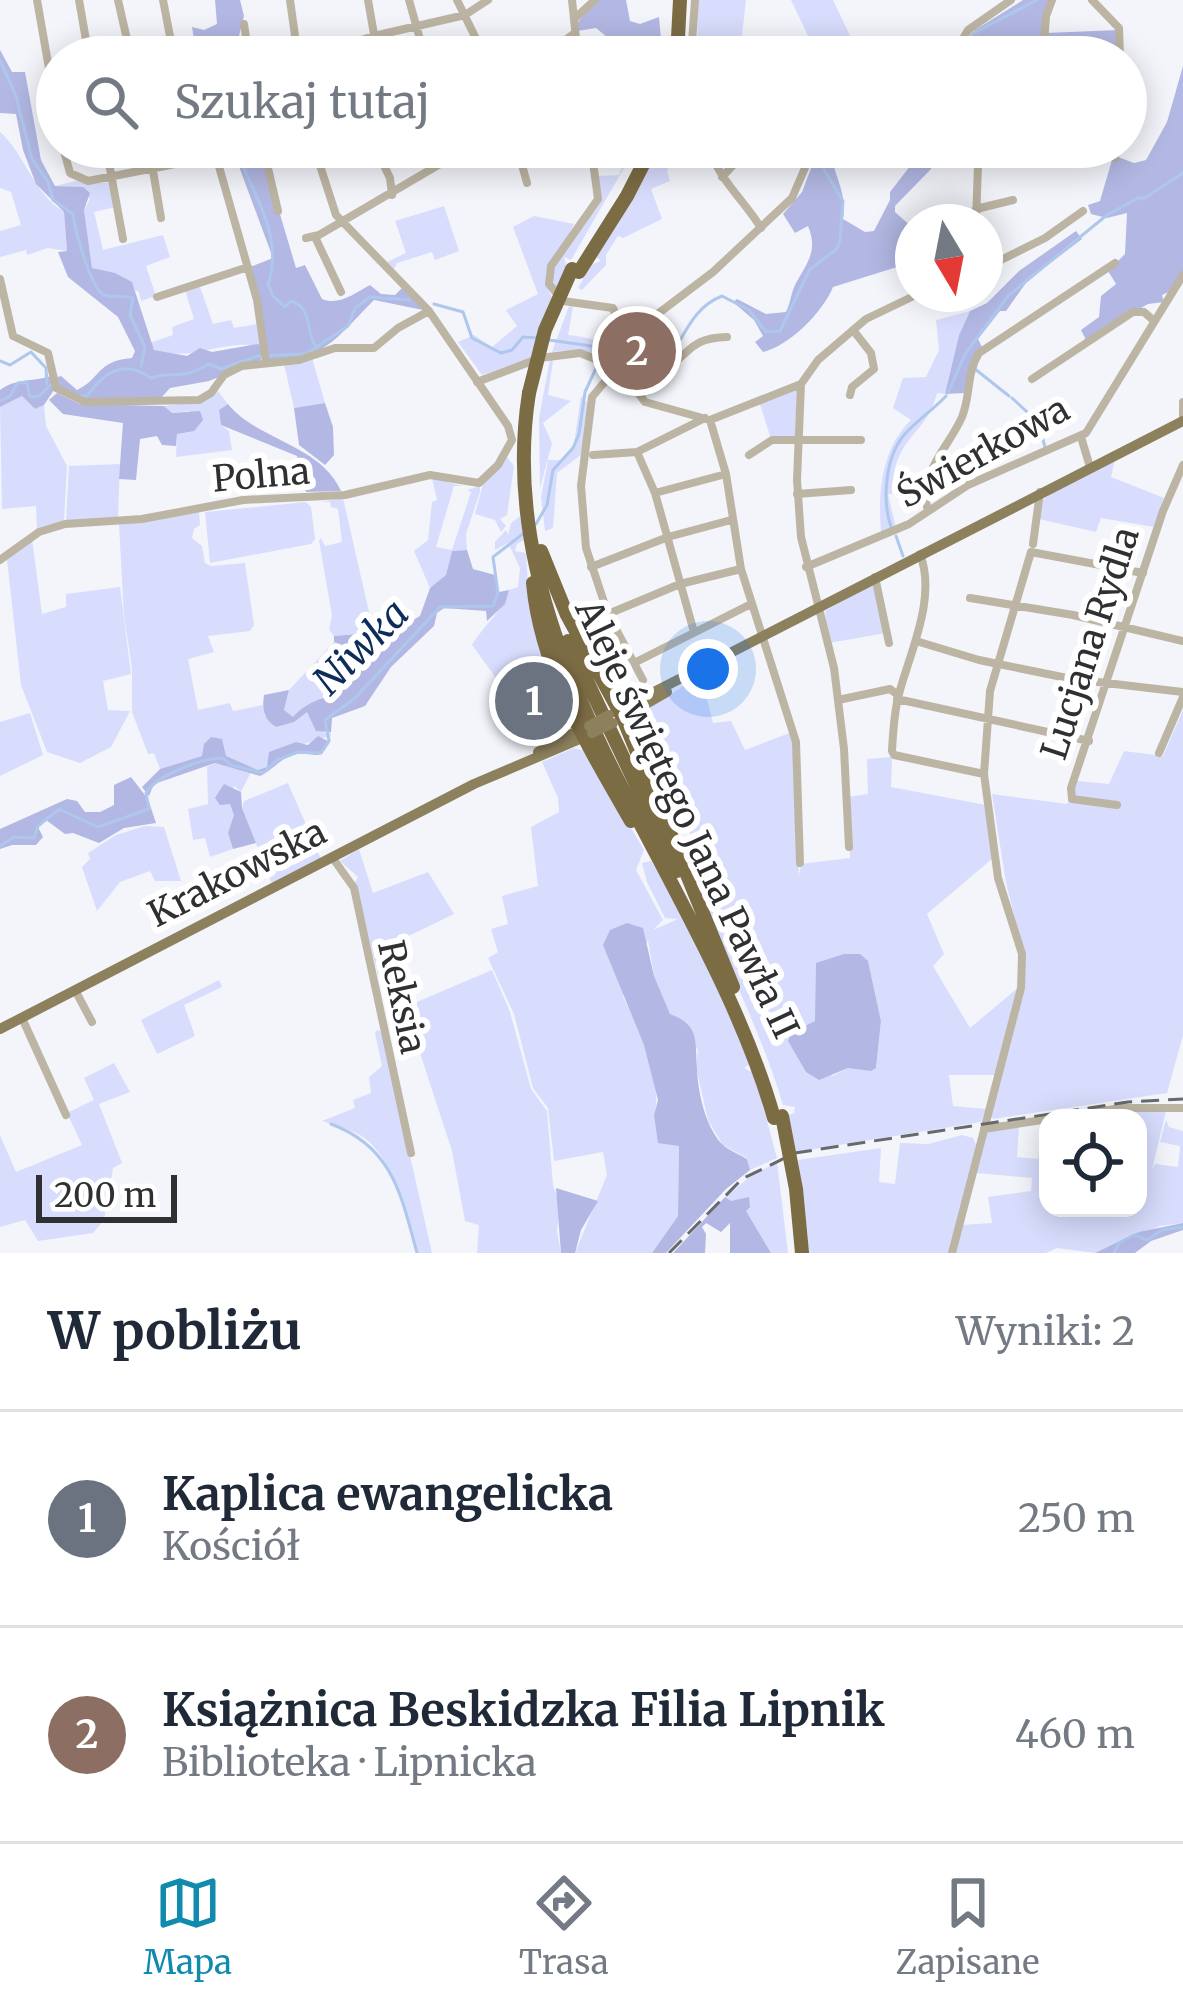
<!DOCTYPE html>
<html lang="pl">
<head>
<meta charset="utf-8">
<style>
  :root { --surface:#fff; --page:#f6f6f7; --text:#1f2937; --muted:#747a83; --line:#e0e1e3; --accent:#118bad }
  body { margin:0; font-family:Merriweather,serif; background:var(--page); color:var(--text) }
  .controls { position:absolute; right:36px; bottom:36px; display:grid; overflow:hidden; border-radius:24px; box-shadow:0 6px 30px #0003 }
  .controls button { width:108px; height:108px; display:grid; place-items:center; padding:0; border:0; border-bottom:3px solid var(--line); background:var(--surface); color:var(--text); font:60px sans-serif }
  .compass { position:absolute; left:895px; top:204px; width:108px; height:108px; border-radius:50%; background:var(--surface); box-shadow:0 6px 30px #0003; rotate:170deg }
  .scale { position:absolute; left:36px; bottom:30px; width:141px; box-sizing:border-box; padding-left:12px; border:6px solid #2f3032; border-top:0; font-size:33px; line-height:42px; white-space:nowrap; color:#2f3032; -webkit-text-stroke:9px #fff; paint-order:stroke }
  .you { position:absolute; left:708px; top:669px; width:42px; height:42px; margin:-30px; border:9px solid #fff; border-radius:50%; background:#1a73e8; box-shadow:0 0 0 18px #1a73e833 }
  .badge { display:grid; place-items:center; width:78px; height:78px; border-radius:50%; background:var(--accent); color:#fff; font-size:39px; font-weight:700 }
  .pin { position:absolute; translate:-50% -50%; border:6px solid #fff; box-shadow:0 3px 12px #0006 }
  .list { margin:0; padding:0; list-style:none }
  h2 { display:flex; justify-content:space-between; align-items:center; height:156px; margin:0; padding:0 48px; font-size:51px }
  h2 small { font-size:39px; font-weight:400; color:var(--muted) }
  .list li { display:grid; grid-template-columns:78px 1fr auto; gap:36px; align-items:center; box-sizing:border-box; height:216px; padding:0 48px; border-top:3px solid var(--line) }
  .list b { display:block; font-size:45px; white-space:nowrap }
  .list p { margin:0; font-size:39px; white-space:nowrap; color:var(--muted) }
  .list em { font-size:39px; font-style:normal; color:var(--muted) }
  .icon { flex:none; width:66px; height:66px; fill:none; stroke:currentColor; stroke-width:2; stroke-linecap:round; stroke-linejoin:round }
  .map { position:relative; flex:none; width:1183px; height:1253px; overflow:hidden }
  .search { position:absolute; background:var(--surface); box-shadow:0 6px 30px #0003; left:36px; right:36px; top:36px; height:132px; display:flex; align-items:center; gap:30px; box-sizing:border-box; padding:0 42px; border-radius:66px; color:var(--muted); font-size:45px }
  .sheet { height:588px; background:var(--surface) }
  nav { display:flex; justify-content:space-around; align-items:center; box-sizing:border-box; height:168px; border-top:3px solid var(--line); background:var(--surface); font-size:33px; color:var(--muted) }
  nav a { display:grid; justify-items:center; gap:6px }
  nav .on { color:var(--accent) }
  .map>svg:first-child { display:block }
  .green { fill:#d8ddfd; fill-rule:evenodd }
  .forest { fill:#b2b8e3 }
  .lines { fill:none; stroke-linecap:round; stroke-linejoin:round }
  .stream { stroke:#aec7ed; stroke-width:3 }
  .minor { stroke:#bdb5a3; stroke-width:8 }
  .major { stroke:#8d805d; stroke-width:10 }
  .highway { stroke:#7c6c44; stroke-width:14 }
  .rail { stroke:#68696c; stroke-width:3; stroke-dasharray:18 9; stroke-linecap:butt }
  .major-bridge { stroke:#8d805d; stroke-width:10 }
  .highway-bridge { stroke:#7c6c44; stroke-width:14 }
  .labels { text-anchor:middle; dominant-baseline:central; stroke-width:12; stroke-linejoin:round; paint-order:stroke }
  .street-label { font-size:36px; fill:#2f3032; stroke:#fff }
  .water-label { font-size:39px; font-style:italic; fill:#0e2c5a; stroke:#fff }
</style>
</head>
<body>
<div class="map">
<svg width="1183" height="1253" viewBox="0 0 1183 1253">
  <rect width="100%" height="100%" fill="#f3f5fb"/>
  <path class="green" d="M698 0H746L742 35 728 45 732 57H697Z
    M791 0H833L854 44 836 57H818Z
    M0 132C26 155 32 192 64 212L67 251 48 248 27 255 26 250 0 257V231L21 225 11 192 0 188Z
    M630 147H636L571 260 564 257 567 267 555 291 552 270 600 200 598 176 619 175Z
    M659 147H672L674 154 667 171 670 181 651 189 662 219 623 238 618 236 606 255V265L582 290 578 288 592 264 601 261 596 257 638 190Z
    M75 181 110 183 116 207 94 212 103 250 163 235 170 257 146 266 156 296 141 301 139 292 92 268 84 210 90 199 77 187 55 186Z
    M444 206 459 251 435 260 432 252 397 263 394 269 387 262 406 253 395 221Z
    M534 216 574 224C563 249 535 267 552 297L530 359 482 375 458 342 474 335 492 347 517 326 506 310 538 294 513 227Z
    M199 284 213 324 231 320 234 328 258 324 262 347C227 337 191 363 154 350L149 343 173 335 172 327 194 319 185 290Z
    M569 306 573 307 568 335C587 337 603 341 621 351L617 359C597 362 578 346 552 352Z
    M970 311 959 335 945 394 937 393C926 437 893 435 892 494H888L896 528 881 533C878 493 881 449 911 420L893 408 903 378 926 377 939 350 936 320Z
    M312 358 325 403 294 408 284 364Z
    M550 359 553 361 548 395 571 401 543 423 552 443 540 488 539 418Z
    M797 388 795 438 771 439 759 401Z
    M217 390 228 404 219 410 221 425 229 431 232 450 176 457 177 434 190 411 172 413 164 406 203 401Z
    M22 396 35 409 44 405 46 426 67 466 64 522 37 531 36 506 2 509 0 407Z
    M581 396 587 402 582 454 557 473 553 528 545 531 541 497 548 460H561L574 444Z
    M507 457 514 466 507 515 500 519 506 526 501 532 495 520 475 514 483 484Z
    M1115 459 1111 477 1164 498 1154 527 1101 518 1096 532 1039 519 1043 500 1053 490Z
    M120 464 118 518 66 522 69 466Z
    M432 478 463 486H454L436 547 452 550 471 492 467 490 480 486V492L466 534 467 550 452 551 446 576 430 588 414 551 428 540 432 502 437 500Z
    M343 498 379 656 375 657 357 634 334 636 329 629 332 616 319 540 321 538 325 546 342 542 338 509 331 507 330 502H321Z
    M306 502 311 507 315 539 311 544 210 563 205 512Z
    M199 512 200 525 194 529 192 538 202 546 205 563 211 566 245 563 254 625 250 631 208 636 214 652 188 659 198 710 230 703 233 711 263 705 264 715 276 727 307 711 325 733 331 732 330 742 326 737C307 745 290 745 270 752L267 767 258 770C211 752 208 754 160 769L154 753 148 754 132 712V668L124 616 119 524Z
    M520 516 524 540 517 544 515 551 526 553 529 600 570 721 566 731 554 737 550 731 532 741 507 693 472 645C484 625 502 612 509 590L518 587 520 568 508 543 495 550V542L506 530 508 535 511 523Z
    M32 539 42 614 66 607V594L120 587 131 674 103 681 108 710 130 711 111 747 80 763 47 752 21 685 7 560Z
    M873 584 886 633 829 643 825 611Z
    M334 642 343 645 347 682 339 693 293 718 284 710 289 690Z
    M701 675 713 723 731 721 745 750 792 732 799 876 801 864 850 858 848 797 868 794 867 759 892 757 891 787 986 805 993 858 927 914 944 954 933 966 970 1028 1019 987 995 1075H949L953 1106 986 1109 981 1122 796 1152 787 1116 794 1113 795 1107 783 1105C764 1038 730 977 709 911L717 907 699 854 670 786 658 790 632 727 635 717ZM868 961 881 1021 876 1068H848L832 1076 791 1033 815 1021Z
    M1183 710V1035L1167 1093 993 1119 990 1115 1016 1022 1024 954 1006 883 992 794 1067 804 1077 781 1109 784 1124 751 1163 756Z
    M30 713 43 755 0 776V722Z
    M574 748 586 751 644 850 636 870 663 920 653 930 678 919 665 918 647 882 642 863 651 861C692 922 726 994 750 1064L744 1068 754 1073 777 1158 750 1170 747 1158 723 1145 708 1120 696 1067 698 1050 670 1015 654 976 648 940 623 997C638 1025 664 1084 654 1115L679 1146 678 1216 652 1253H575L607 1175 603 1152 554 1161 548 1108 533 1088 514 1014 488 958 498 952 491 929 508 924 502 896 538 886 531 827 559 812 558 798 542 762Z
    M215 763 251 772 241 792 234 786 230 804 235 815 228 833 233 849 210 857 205 838 193 840 188 809 208 804 207 767Z
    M288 783 321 859 272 884 242 808 244 801Z
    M145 826 164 827 181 881H155L150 871 120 882 97 911 82 867 90 859 88 853 116 835Z
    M359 849 373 893 428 872 454 914 384 948 393 977 380 983 355 882 358 877 340 861Z
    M492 970 510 1012 531 1089 547 1111 553 1185 560 1205 557 1231 561 1253H477L479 1225 465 1221 452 1151 405 1007Z
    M219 980 222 987 184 1005 195 1036 157 1054 141 1020Z
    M377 1030 382 1032 432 1253H417C407 1218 393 1152 358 1134 346 1128 334 1125 322 1121L355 1108 353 1100 371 1093 369 1077 382 1066 375 1033Z
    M114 1063 130 1092 99 1104 122 1163 113 1168 104 1220 93 1233 38 1241 25 1220 0 1227V1135L16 1172 82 1145 67 1113 94 1100 84 1078Z
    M1114 1111H1166L1152 1170 1155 1164 1178 1167 1180 1146 1160 1142 1166 1120 1169 1127 1183 1131V1223L1160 1226 1095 1253 1057 1248 1046 1253H953L962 1225 992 1223 988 1197 1031 1191 1032 1178 976 1173 985 1132 1019 1126 1017 1157 1038 1159 1039 1152 1048 1151V1208H1138V1118H1091Z
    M962 1135 973 1138 976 1145 950 1253H808L798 1160 881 1148 879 1182 895 1184 900 1143 928 1144Z
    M777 1162 788 1253H771L745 1211 725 1197 751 1176Z"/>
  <path class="forest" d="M215 0H240L244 16 238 40 224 48V57H197L192 27 204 30 217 24Z
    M596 0H626L630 21 640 24 659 17 661 39 647 47 641 57H604L613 42 596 28 577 31V23Z
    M1023 0H1049L1041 41 1019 49 1021 55 1017 57H958L975 30Z
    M1118 30 1119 54 1045 57 1046 33Z
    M0 50 12 72H25L41 160 55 186 83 187 90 193 84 210 92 268 115 273 132 282 154 350 187 356 200 348 212 352 258 344 262 347 261 360 209 381 170 388 159 400 82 401 58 388 54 378 61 376 77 390C101 379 96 361 132 358L135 351 118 317 68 277 58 252 67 251 64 212 36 184 23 150 16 114 0 113Z
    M1183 66V272L1171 291 1162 295 1164 302 1148 304 1086 340 1081 330 1099 317 1101 296 1116 284 1108 271 1125 254 1127 213 1107 218 1091 214 1088 205 1100 201 1112 160 1118 157 1134 163 1146 160 1167 122Z
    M248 147H260L296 268 305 265 322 299C339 306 355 293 370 285L381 294 395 295 402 288 423 310 374 300C339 335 322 364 269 359L250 267 273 258 234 153Z
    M819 147H831C831 173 848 190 843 219L865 232 874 231 890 200V192L921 152 926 150 931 154V169L895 206V212L913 228V262L833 287C823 312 789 346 763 352L755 342 763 336 754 320 733 302 737 299 766 314 786 312C791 302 791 292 796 283 808 262 818 250 808 226L795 233 783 214 802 192Z
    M1076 231 1082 239 1028 280 1006 311H1000L978 339 982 347 965 393 945 394 959 335 970 311 987 303 1019 271Z
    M51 376 54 390 44 405 35 409 22 396 0 407V390C16 378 33 382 51 376Z
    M57 393 80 404 164 406 172 413 200 411 203 420 194 431 177 434 176 446 162 445 157 436 140 439 136 480 119 479 123 423 63 414 49 400Z
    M325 403 333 427 334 455 325 465 299 445 294 408Z
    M228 404C258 441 320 444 341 491L306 492 297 456 221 425 219 410Z
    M467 550 473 569 495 575 499 592 509 590 505 604 487 621 486 611 444 608 437 613 434 626 391 667 365 706 332 718 331 732 316 731 307 712 294 722 276 727C263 719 262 709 264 695L289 690 284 710 293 717C322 684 358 711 343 645L334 642V636L357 634 375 657 379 656 393 632 420 616 430 588 446 575 452 551Z
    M318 736 330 742 322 754C310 757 305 751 293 755 278 760 273 770 260 776L215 763 154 784 149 796 142 787 160 769 202 756 204 744 211 737 222 739 226 756 258 770 267 767 269 752 296 742 308 745Z
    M131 777 148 799 156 823 124 828 99 843 73 833 65 834 46 820 38 827 43 837 36 845H12L0 849V829L67 799 77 801 85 812H100L114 805V785Z
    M224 784 241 792 242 808 256 843 233 849 228 833 234 815 230 804 220 805 215 798Z
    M627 923 643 928 654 976 670 1014C700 1025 695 1041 697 1069 698 1092 705 1126 722 1144 728 1150 739 1154 747 1159L750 1170 726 1189 666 1253H652L678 1216 679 1146 658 1143 654 1115 658 1100 644 1045 603 945 610 930Z
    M844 954H860L868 961 881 1021 876 1068 871 1071 848 1068 819 1080 806 1072 788 1041 791 1033 815 1021 816 963Z
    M556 1188 598 1201 581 1230 575 1253H561Z
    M725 1197 731 1201 749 1197 750 1207 746 1211 771 1253H730V1223L721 1232 706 1223 702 1227 706 1234 705 1253H673Z
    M1183 1223V1230L1151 1241 1135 1253H1095L1139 1232Z"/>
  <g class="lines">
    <path class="stream" d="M211 57 214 48
      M965 57 972 34 1037 0
      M0 60 16 96 32 159 48 182 53 200 73 214C75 231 91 289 104 295 112 298 124 295 133 298L130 315 145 347 141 366
      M242 163C258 203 283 240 268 284L273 296 285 307 291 301C314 308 304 332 317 348
      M434 304 463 312 472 338 501 353 512 350 523 337 540 338
      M549 340 605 348
      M603 356 608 349C688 401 666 318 722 296L749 310 766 332 780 331 810 269 837 249 840 240 843 201 824 170 827 147
      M0 361 10 365 31 352 46 368 47 384
      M975 369 1009 396
      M948 393 965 354 1008 296 1107 215 1138 198H1145L1183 173
      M81 396H87C103 373 124 358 151 378 177 370 180 381 209 364L221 369 258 356 306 354 348 326 355 308 370 297 410 300
      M1012 398 1038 422 1045 447
      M0 401 9 397 18 383 27 382 30 397 39 396 51 385
      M536 524 547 505 553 470 573 448 579 434 585 392 598 364
      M891 527C882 500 885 458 904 435 916 421 933 410 946 396
      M896 536 903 556
      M0 846 14 837 34 838 38 826 59 809 98 827 149 809 146 793C157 775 202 758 223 758L231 765 263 773 277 760 298 752 321 753 329 741 325 720 355 698 440 607 493 606 498 593 493 557 528 530
      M331 1124C393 1147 401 1195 417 1253
      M1114 1253 1119 1243 1134 1235 1147 1240 1162 1230 1183 1227"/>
    <path class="minor" d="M37 0 57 114
      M79 0 89 57
      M118 0 131 57
      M163 0 174 57
      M290 0 298 57
      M368 0 378 57
      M409 0 425 57
      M457 0 485 57
      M572 0 578 57
      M1092 0 1119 28 1120 57
      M574 19 595 0
      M244 24 249 57
      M306 57 374 36 465 15 488 0
      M542 57 575 33
      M691 57 695 0
      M952 57 968 30 1011 0
      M1043 57 1046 16 1052 0
      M63 147 70 173 88 181 216 156 240 147
      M106 147 123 239
      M149 147 161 218
      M263 147 278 211
      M375 147 390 178 392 195
      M517 147 527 183
      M591 147 598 199 551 266 549 284 563 301 613 308 628 348
      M709 147C718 179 744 200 761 228
      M216 156 257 300 266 362
      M1115 158 1116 147
      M722 177 750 147
      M976 209 1013 200
      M976 222 978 165 986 149 999 147
      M315 237 341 292
      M306 238 319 235 469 147
      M985 268 1045 238 1083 211
      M0 279 13 336 48 353 56 388 85 402 199 400 211 393 224 375 242 366 299 360 335 348H374L398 328 429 311
      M157 297 248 267
      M623 373C637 368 650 374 664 368 691 356 687 338 727 337
      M1032 379 1133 312H1144L1153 320
      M477 382 540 358 580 353 620 369 645 402 710 420 726 474 741 569 796 742 800 863
      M850 395 852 387 874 369 871 353 853 330
      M1183 402V417
      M710 420 801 384
      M1081 437 1090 467
      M637 452 655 493 694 632
      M593 455 637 452 705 418
      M749 455 772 440H861
      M655 493 726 474
      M797 494 851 490
      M928 511C917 473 948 449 962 417 971 395 966 374 979 353L1115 263
      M1033 544 1040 492
      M920 554C937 598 910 652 899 694 894 712 893 732 892 751L894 755 984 774
      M0 560 39 532 65 524 142 519 243 500 345 495 430 475 479 483 498 465 512 440 508 426 429 311 336 215 314 147
      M591 567 668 537 731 520
      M806 567 909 524 968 485 1086 433 1183 275
      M875 577 889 643
      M970 598 1073 615 1183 641
      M608 614 680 584 741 569
      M916 641 979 660 1072 679 1183 692
      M634 663 751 604
      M643 680 608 614 586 548 581 486 592 397 617 367 647 322 713 272 792 198 814 147
      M897 699 1089 741
      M838 700 890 689 898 695
      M1159 753 1183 697
      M1117 805 1072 799 1071 788 1163 511 1183 465
      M849 847 844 749 834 668 801 537 797 480 801 384 818 360 866 319 918 294
      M332 857 354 888 411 1153
      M75 990 92 1022
      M22 1018 66 1115
      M1058 1118 1121 1108H1183
      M984 1129 1048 1119
      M952 1253 1021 988 1022 954 998 878 984 774 990 691 1031 552 1143 573"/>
    <path class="major" d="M615 712 1183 421
      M620 719 667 692
      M538 752 585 727
      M0 1029 474 784 587 736"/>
    <path class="highway" d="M677 57 680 0
      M579 272 627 196 652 147
      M529 393C487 657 706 878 774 1118
      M541 551 567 615 623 718 733 987
      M533 583C541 670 588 746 631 821
      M568 641 677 871"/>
    <path class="rail" d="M669 1253 742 1179 795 1153 1128 1102 1183 1099"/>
    <path class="major-bridge" d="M589 726 609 715
      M592 733 613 723"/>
    <path class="highway-bridge" d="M529 393 545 330 572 269
      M782 1116 796 1189 802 1253"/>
  </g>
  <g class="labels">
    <g class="street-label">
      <text transform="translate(983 452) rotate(-29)">Świerkowa</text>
      <text transform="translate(261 475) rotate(-5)">Polna</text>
      <text transform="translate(1090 643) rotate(-72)">Lucjana Rydla</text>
      <text transform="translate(687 819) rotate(65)">Aleje świętego Jana Pawła II</text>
      <text transform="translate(237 873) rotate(-27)">Krakowska</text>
      <text transform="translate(402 997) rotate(78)">Reksia</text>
    </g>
    <g class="water-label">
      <text transform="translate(361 647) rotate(-45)">Niwka</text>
    </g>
  </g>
</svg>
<div class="controls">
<button><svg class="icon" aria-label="locate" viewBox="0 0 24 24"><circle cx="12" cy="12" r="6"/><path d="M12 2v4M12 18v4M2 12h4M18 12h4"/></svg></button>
</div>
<svg class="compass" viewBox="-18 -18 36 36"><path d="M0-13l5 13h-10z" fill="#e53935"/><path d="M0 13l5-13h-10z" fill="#747a83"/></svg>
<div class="scale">200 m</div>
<div class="you"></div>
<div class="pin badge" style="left:534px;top:701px;background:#6b7280">1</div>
<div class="pin badge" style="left:637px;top:351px;background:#8d6e63">2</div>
<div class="search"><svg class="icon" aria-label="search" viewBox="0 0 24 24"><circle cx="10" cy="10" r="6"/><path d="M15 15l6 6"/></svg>Szukaj tutaj</div>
</div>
<section class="sheet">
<h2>W pobliżu<small>Wyniki: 2</small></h2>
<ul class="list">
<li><span class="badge" style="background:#6b7280">1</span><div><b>Kaplica ewangelicka</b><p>Kościół</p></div><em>250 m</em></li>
<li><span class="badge" style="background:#8d6e63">2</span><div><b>Książnica Beskidzka Filia Lipnik</b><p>Biblioteka · Lipnicka</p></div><em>460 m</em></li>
</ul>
</section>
<nav>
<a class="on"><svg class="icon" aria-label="map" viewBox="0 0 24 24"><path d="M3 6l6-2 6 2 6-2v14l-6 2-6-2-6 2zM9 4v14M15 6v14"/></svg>Mapa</a>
<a><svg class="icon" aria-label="directions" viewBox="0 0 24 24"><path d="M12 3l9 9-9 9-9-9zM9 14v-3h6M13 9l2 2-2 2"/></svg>Trasa</a>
<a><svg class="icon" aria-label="saved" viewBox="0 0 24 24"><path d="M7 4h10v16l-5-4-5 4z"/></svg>Zapisane</a>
</nav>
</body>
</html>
